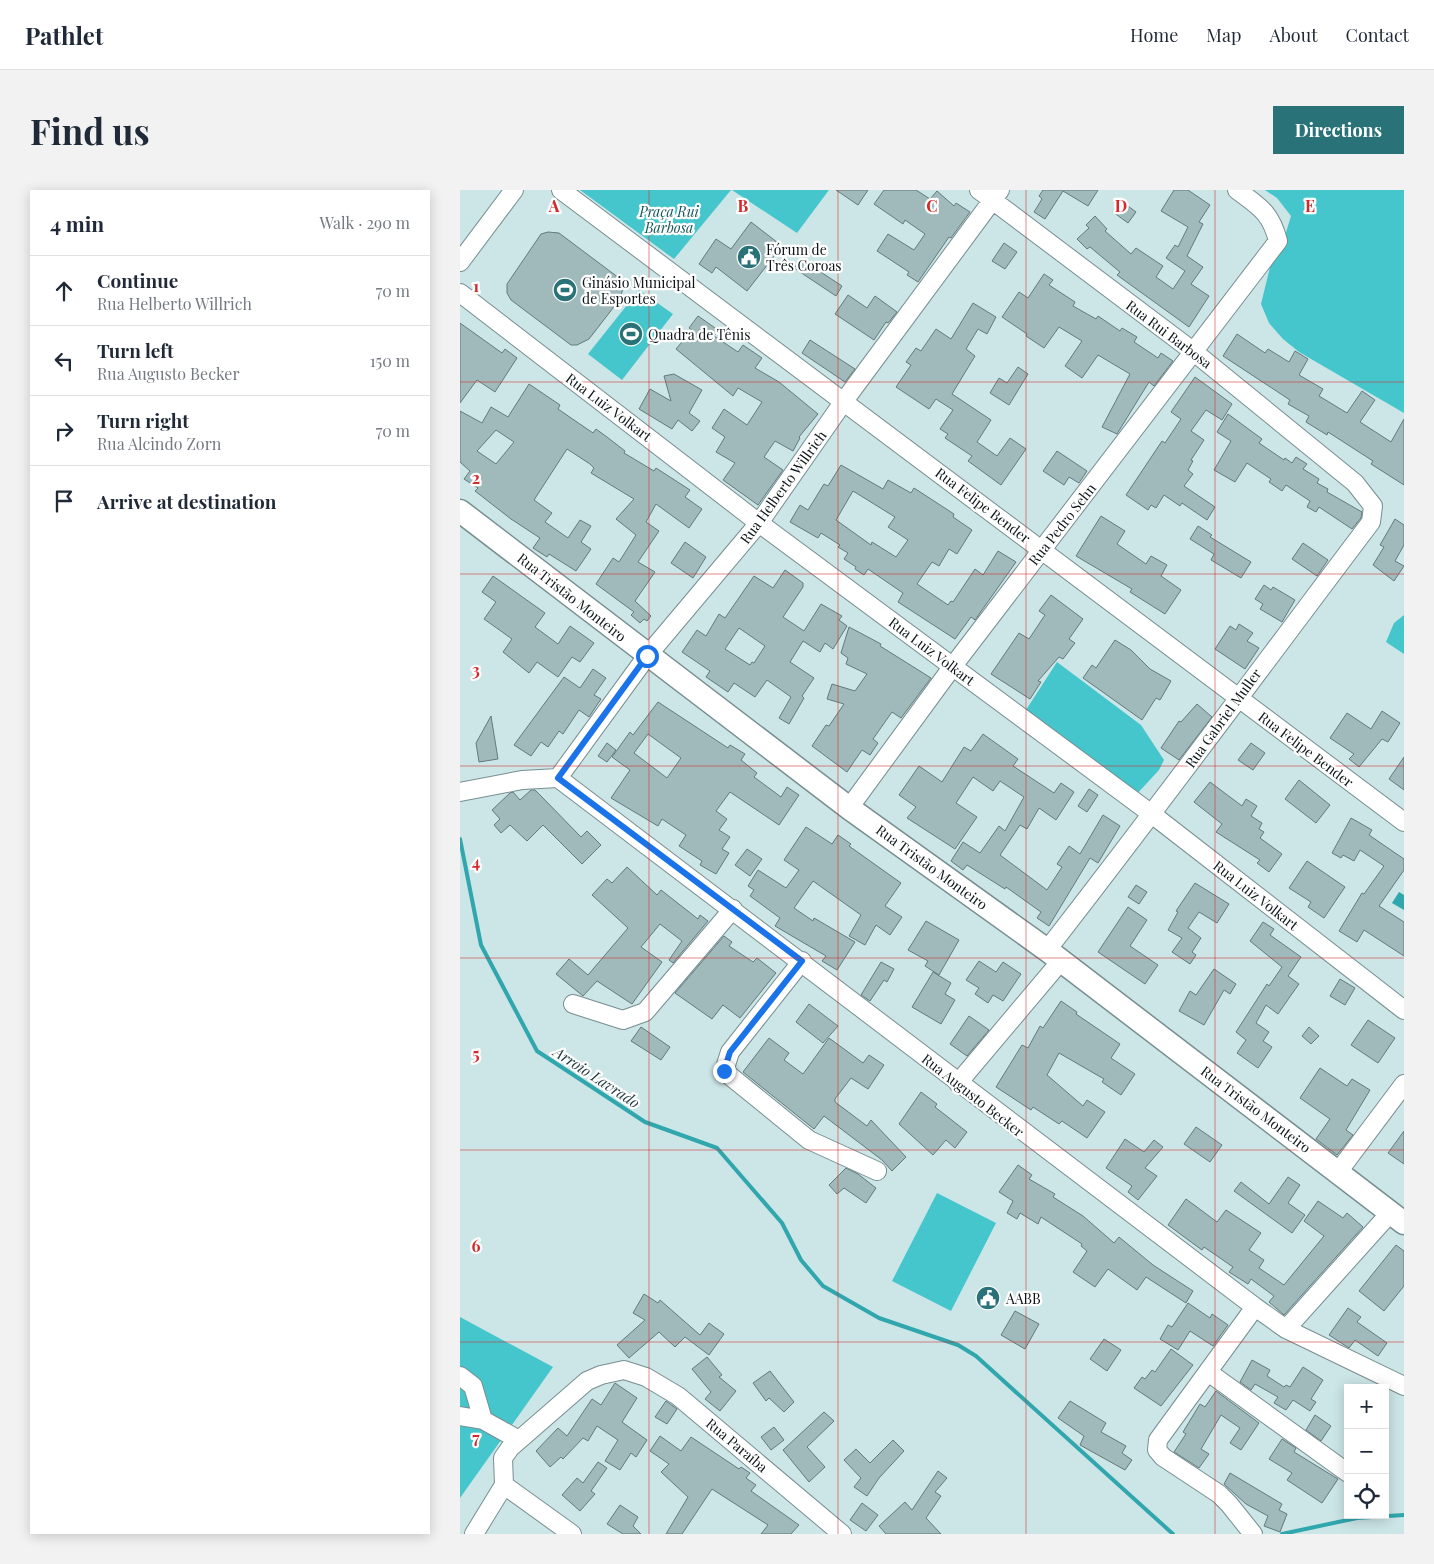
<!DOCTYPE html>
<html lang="en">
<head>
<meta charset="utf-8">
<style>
  :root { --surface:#fff; --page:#f2f2f3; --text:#1f2937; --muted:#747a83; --line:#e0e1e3; --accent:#297378 }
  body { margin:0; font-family:"Playfair Display",serif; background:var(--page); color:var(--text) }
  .controls { position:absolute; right:15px; bottom:15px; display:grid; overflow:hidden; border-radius:0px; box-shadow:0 2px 12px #0003 }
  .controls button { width:45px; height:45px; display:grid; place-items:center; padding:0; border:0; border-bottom:1px solid var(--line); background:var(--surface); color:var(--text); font:25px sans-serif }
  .stop { position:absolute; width:15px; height:15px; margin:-11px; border:4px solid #1a73e8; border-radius:50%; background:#fff }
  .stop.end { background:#1a73e8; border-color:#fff; box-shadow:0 1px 5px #0008 }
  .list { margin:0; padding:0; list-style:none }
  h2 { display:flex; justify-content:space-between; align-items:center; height:65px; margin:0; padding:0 20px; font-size:21px }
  h2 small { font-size:16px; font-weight:400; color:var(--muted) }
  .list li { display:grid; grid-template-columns:32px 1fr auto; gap:15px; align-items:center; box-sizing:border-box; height:70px; padding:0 20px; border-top:1px solid var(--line) }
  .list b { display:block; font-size:19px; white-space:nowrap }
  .list p { margin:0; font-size:16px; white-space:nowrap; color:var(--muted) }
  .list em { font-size:16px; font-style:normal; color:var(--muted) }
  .icon { flex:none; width:28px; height:28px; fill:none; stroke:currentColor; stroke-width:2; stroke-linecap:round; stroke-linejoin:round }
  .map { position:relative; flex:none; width:944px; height:1344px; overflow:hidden; border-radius:0px }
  header { display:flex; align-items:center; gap:30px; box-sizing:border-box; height:70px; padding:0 25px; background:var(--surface); border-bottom:1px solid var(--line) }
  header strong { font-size:24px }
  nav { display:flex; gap:28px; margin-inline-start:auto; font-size:18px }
  .intro { display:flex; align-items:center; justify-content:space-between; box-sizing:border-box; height:120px; padding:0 30px }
  h1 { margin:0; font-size:35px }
  .button { padding:12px 22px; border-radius:0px; background:var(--accent); color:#fff; font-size:18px; font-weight:700 }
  main { display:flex; gap:30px; padding:0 30px }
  aside { flex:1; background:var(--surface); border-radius:0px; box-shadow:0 2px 12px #0003 }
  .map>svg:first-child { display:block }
  .green { fill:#45c6cd }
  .water { fill:#30a6ad }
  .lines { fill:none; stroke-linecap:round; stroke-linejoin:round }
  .stream { stroke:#30a6ad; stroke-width:4 }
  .building { fill:#a0b9ba; stroke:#637a7c; fill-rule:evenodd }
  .minor-casing { stroke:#778e90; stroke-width:20 }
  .major-casing { stroke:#778e90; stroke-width:25 }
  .minor { stroke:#fff; stroke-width:18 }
  .major { stroke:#fff; stroke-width:22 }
  .route { stroke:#1a73e8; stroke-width:6 }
  .grid { fill:none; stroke:#d62828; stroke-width:1; stroke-opacity:0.55 }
  .labels { text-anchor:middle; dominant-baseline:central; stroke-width:4.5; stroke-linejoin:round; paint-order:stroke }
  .park-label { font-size:14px; font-style:italic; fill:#17575b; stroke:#fff }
  .poi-label { font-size:14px; fill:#0d1617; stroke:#fff; text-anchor:start }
  .street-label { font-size:14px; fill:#0d1617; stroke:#fff }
  .water-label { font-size:15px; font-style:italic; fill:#1f393a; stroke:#fff }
  .grid-label { font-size:16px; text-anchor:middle; font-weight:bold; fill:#d62828; stroke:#fff; stroke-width:4.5; stroke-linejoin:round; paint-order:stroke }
</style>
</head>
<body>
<header>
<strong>Pathlet</strong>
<nav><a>Home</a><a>Map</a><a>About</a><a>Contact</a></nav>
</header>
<div class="intro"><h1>Find us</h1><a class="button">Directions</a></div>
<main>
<aside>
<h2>4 min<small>Walk · 290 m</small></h2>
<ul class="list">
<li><svg class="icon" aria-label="ahead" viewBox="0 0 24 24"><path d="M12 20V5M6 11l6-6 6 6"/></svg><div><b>Continue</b><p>Rua Helberto Willrich</p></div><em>70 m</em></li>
<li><svg class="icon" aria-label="left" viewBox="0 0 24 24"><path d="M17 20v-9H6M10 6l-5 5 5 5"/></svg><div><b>Turn left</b><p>Rua Augusto Becker</p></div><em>150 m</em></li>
<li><svg class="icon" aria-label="right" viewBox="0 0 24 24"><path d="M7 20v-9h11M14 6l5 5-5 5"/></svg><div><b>Turn right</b><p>Rua Alcindo Zorn</p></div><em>70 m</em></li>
<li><svg class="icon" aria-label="arrive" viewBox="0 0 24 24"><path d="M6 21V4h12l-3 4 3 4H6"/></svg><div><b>Arrive at destination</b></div></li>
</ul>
</aside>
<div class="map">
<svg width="944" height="1344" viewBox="0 0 944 1344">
  <rect width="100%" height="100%" fill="#cce5e7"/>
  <path class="green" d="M120 0H271L214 69Z
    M272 0H369L337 43Z
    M805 0H944V223L839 162 823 149 809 133 801 114 812 69 824 49 831 26 817 8Z
    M179 100 213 124 162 190 128 164Z
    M944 425V464L926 452 934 433Z
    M597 472 681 535 704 570 699 580 676 605 564 523Z
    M477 1003 536 1033 491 1121 432 1091Z
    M0 1127 93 1177 0 1308Z"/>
  <path class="water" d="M939 702 944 705V720L932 713Z"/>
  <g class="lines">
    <path class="stream" d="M0 649 21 755 77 861 185 932 257 958 322 1033 341 1070 363 1096 419 1128 498 1155 516 1166 713 1344
      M822 1344 897 1328 944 1325"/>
  </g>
  <path class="building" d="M376 0H408L398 15Z
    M424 0H456L470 9 477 1 494 16 496 13 510 22 491 48 489 47 458 92 447 85 449 82 417 61 428 44 454 60 465 44 445 30 443 34 414 14Z
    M583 0H638L628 16 603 1 585 29 574 22 582 9 579 6Z
    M714 0H728L750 15 739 32 743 34 727 66 743 77 731 94 749 106 729 137 657 85 660 82 630 57 627 59 617 49 629 38 626 35 635 26 647 39 645 41 671 64 676 58 703 76 696 87 713 99 725 81 706 68 715 55 718 57 728 37 701 21Z
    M661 11 676 22 668 33 653 22Z
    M291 32 322 56 287 101 256 77 252 83 239 74 256 49 271 59Z
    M88 42 99 43 159 88 163 98 160 109 129 149 117 155H111L51 110 47 103V94L81 44Z
    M544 53 557 62 545 79 532 71Z
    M341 69 382 96 376 106 334 78Z
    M584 84 593 90 589 95 615 112 613 116 636 129 638 126 660 141 662 138 677 147 674 152 698 168 701 163 713 171 694 196 689 192 657 244 642 237 670 184 638 165 622 188 605 176 622 151 599 137 584 158 566 146 567 144 542 127 559 102 568 108Z
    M388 105 407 118 415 106 437 122 428 133 426 132 414 150 375 124Z
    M513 113 536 127 527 144 518 139 506 159 515 166 492 204 531 230 517 252 537 266 550 248 566 259 541 295 508 271 512 266 485 248 488 244 480 239 493 220 476 209 469 219 436 197 451 175 446 172 456 158 461 161 476 139 491 149Z
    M238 126 258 140 254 146 278 162 283 155 302 168 295 178 319 192 358 224 339 247 340 248 333 261 315 251 304 267 323 280 298 315 263 290 275 273 256 262 265 247 252 238 264 219 287 235 302 212 278 198 273 206 216 159 232 140 229 138Z
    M0 133 42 163 45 159 57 168 35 202 17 190 0 213Z
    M777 144 805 163 808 159 829 172 835 161 848 169 839 185 863 199 859 206 887 223 902 201 915 210 900 232 931 252 944 229V295L911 274 913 271 868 242 867 245 846 232 849 226 828 214 830 210 763 166Z
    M350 150 395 179 385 192 342 163Z
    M558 177 568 184 549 215 530 203 539 188 547 193Z
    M214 184 242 200 229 223 240 231 232 241 218 230 212 239 179 219 190 199 211 211 204 186Z
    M735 187 772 214 762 230 746 220 731 241 744 250 731 270 733 271 728 280 733 284 724 296 755 317 747 330 722 313 720 316 704 305 696 318 691 315 688 320 666 305 702 251 705 253 721 229 711 222Z
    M69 194 100 215 98 219 133 243 136 239 147 247 165 261 164 263 194 281 196 278 230 300 225 307 242 319 229 338 196 314 186 332 199 341 178 372 195 382 175 411 191 426 187 431 184 429 180 433 171 425 174 422 136 394 153 368 159 372 176 345 156 329 174 309 131 283 134 278 130 274 107 259 74 310 92 323 85 332 108 348 120 330 131 336 121 352 131 359 116 381 89 364 87 367 73 358 80 348 51 329 15 301 18 298 4 289 10 281 0 272V221L22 233 31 217 48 227ZM36 240 54 252 36 274 17 261Z
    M768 224 802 249 799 253 824 270 825 268 832 273 836 267 847 274 843 279 859 289 857 293 868 299 867 302 902 322 901 328 892 339 859 317 856 322 847 317 850 311 826 295 822 301 809 292 811 289 787 273 775 292 754 280 771 251 757 242Z
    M597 261 627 281 619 293 609 287 604 295 583 281Z
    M381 275 423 299 428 290 451 303 454 298 494 324 493 327 512 340 497 364 489 359 479 376 472 372 457 394 488 415 491 411 493 412 515 379 523 385 538 361 556 372 515 430 511 427 495 449 438 412 443 403 408 379 404 385 395 379 396 377 384 369 388 363 378 357 380 355 361 343 358 348 330 332 340 315 348 320 364 294 368 296ZM393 301 435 327 428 337 448 350 436 367 412 352 411 355 376 330Z
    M641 326 665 341 657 354 686 374 691 366 707 375 701 386 721 400 705 424 670 402 672 399 616 366Z
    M935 329 944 335V355L935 371 944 376 934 391 913 375 924 357 920 355Z
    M738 336 752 345 750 347 791 372 781 388 751 370 754 364 730 349Z
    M225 352 246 367 233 388 211 373Z
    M843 353 868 370 857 386 832 369Z
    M325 380 343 393V397L323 427 344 441 361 414 382 426 379 430 387 436 373 459 365 453 360 462 343 451 330 472 354 488 342 506 344 508 329 534 319 528 331 507 307 490 295 507 274 493 268 502 246 487 250 481 222 462 237 440 246 446 259 424 265 428 294 386 313 398ZM279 438 305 456 294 473 292 472 290 475 265 459Z
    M33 386 85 423 75 437 98 454 110 436 134 453 120 472 112 467 98 487 77 472 69 483 43 462 52 449 24 429 36 412 22 402Z
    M804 395 811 400 813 397 835 410 822 432 800 419 803 414 795 409Z
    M591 405 623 429 609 449 615 453 603 469 599 467 578 491 581 492 570 509 531 484 559 443 569 449 585 425 579 421Z
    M779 434 793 443 787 451 799 458 785 479 755 459 770 436 776 440Z
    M389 437 421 454 420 456 471 488 441 528 432 522 413 549 418 553 410 565 402 560 387 582 352 556 366 535 369 536 384 514 367 509 372 494 395 501 407 484 386 474 388 468 381 463Z
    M655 450 671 460 690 479 711 491 700 510 696 508 682 530 623 488 632 475 636 478Z
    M133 479 146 488 134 505 141 509 129 527 119 520 103 544 99 541 88 557 81 552 71 566 54 555 104 487 120 498Z
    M198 512 268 558 270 555 285 564 281 570 297 583 294 587 321 607 327 597 339 605 319 635 270 602 256 621 267 629 259 640 270 647 262 659 269 663 256 684 240 675 242 671 219 656 226 645 202 629 198 636 151 608 170 580 152 567 170 542 173 545ZM188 544 221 568 207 588 174 563Z
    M737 514 752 527 719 570 701 558 719 531 721 532Z
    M922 521 940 533 928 552 922 549 899 577 889 569 894 564 870 548 887 523 911 539Z
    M31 526 38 569 19 572 16 553Z
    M523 544 558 569 553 576 594 603 601 593 614 602 596 630 579 618 567 639 560 635 540 665 587 700 602 677 597 674 609 656 620 664 643 625 660 636 638 673 630 668 589 736 577 728 581 722 546 697 545 699 507 675 503 680 491 671 503 652 520 663 539 636 545 641 564 607 540 591 533 601 513 587 496 613 517 627 495 659 447 628 456 617 439 605 459 576 482 592 504 557 511 561Z
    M147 553 156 560 147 572 138 566Z
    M791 553 805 563 793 580 778 570Z
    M944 567V600L929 589Z
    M839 590 870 615 856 633 825 609Z
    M750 592 782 616 786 609 797 616 791 626 802 633 799 639 804 642 800 648 822 664 809 682 797 673 800 670 756 642 762 634 734 612Z
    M629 599 638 605 627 622 618 616Z
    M71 600H75L81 606 121 647 127 641 141 655 122 674 83 635 67 651 50 635 41 643 34 635 40 629 32 620 50 603 53 602 60 610Z
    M891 628 912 640 909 645 944 669V680L919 716 944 732V766L904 740 897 752 879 741 902 703 904 704 924 676 900 660 894 671 883 665 881 668 872 663Z
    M346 637 372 654 378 645 391 654 389 656 441 693 425 716 442 727 430 745 416 735 405 755 389 746 401 725 353 691 334 718 353 731 354 728 395 752 377 780 362 771 366 766 315 736 320 728 290 706 294 700 288 696 298 680 326 698 339 680 324 670Z
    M287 659 302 669 290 686 275 675Z
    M847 671 885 697 864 728 848 717 851 712 829 698Z
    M167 677 197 705 201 700 238 729 240 725 248 731 213 773 209 770 222 751 200 734 181 757 202 772 172 814 137 791 123 806 96 784 109 769 128 785 168 738 132 705 147 689 152 693Z
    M735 693 769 714 757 733 739 722 728 738 741 748 732 762 736 765 730 774 712 762 722 748 708 740 718 722 716 721Z
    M676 695 687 702 679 714 668 707Z
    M668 717 687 730 670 756 698 775 685 794 638 762Z
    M466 731 499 750 479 785 465 776 468 771 448 760Z
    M803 732 814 739 810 745 841 767 828 786 839 794 829 808 818 824 806 815 796 833 809 842 803 851 812 857 798 878 777 863 786 850 776 842 807 794 809 796 822 777 790 751Z
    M264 746 272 752 269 756 293 772 297 768 316 783 280 828 263 815 252 829 215 803Z
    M519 771 536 782 543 772 561 784 543 811 533 805 528 813 515 804 519 798 506 790Z
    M421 772 434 779 427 792 424 790 410 811 401 805Z
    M754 779 776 794 770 804 764 800 744 835 719 821 730 801 736 805Z
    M473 782 491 793 485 804 495 810 481 834 452 817Z
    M880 789 895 798 885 815 870 806Z
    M601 811 617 822 616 824 660 854 651 868 675 884 661 905 642 892 644 889 599 863 587 885 623 916 627 910 645 922 627 948 602 931 599 934 573 917 571 920 536 897 562 855 568 858 580 836 583 838Z
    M349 814 378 836 363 853 336 832Z
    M509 826 529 840 507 866 490 854Z
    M908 830 935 848 918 873 891 855Z
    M181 837 210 857 201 870 171 851Z
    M849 837 859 846 851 854 842 846Z
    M309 848 329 863 324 870 343 884 369 848 403 873 409 865 424 875 408 899 391 888 375 909V912L407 936 411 930 446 967 432 981 422 970 364 926 354 939 283 882Z
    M860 878 887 896 892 889 910 900 886 940 893 945 877 965 856 949 870 929 840 908Z
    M461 902 477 914 475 917 507 942 495 958 486 950 473 965 439 934Z
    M736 937 762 955 750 972 724 954Z
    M944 941V974L928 963Z
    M665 949 684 962 694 950 703 957 685 978 697 986 678 1010 668 1002 672 996 646 978Z
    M558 975 572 985 569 989 595 1004 593 1007 623 1026 654 1053 659 1047 693 1075 733 1101 726 1113 686 1087 677 1100 648 1079 635 1097 613 1082 627 1061 621 1056 622 1054 581 1027 578 1034 560 1023 557 1029 547 1023 553 1011 539 1002Z
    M386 978 398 984 416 998 406 1013 384 998 377 1004 369 995Z
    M828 987 840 995 828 1013 845 1025 832 1043 774 1001 781 992 809 1014Z
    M726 1009 757 1032 766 1020 801 1043 789 1060 804 1070 799 1078 824 1095 864 1046 844 1031 858 1011 883 1028 887 1023 903 1037 824 1125 809 1112 814 1106 791 1089 788 1094 769 1082 773 1077 744 1057 742 1060 708 1035Z
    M936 1055 944 1061V1096L924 1121 899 1101Z
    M184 1104 198 1113 200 1110 240 1145 249 1133 264 1144 249 1165 225 1147 215 1157 199 1142 169 1168 157 1155 185 1130 173 1123Z
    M728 1113 750 1128 752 1124 768 1135 753 1156 730 1141 718 1160 700 1149 708 1135 712 1137Z
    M888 1118 901 1127 897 1132 927 1153 918 1166 895 1150 889 1158 869 1145Z
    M555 1121 579 1134 565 1159 541 1145Z
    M644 1149 661 1160 647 1181 630 1169Z
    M711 1159 733 1175 701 1216 674 1198 682 1187 685 1189 692 1180 695 1182Z
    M247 1167 262 1185 259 1187 276 1201 260 1221 245 1209 251 1202 232 1179Z
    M792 1170 810 1180 807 1186 824 1197 826 1195 830 1197 843 1177 863 1190 851 1209 856 1212 850 1221 833 1210 826 1220 814 1213 818 1207 795 1194 791 1200 780 1192Z
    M310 1181 334 1212 324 1222 309 1208 306 1211 293 1193Z
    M155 1193 177 1208 162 1232 187 1250 176 1267 171 1263 160 1280 145 1271 158 1250 137 1236 128 1251 123 1248 103 1269 101 1267 90 1277 76 1261 98 1238 107 1246 132 1209 141 1215Z
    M756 1201 799 1233 781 1260 770 1253 780 1238 761 1225 741 1259 749 1264 739 1278 714 1262 726 1244 723 1242 740 1214 745 1217Z
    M206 1211 217 1219 207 1234 195 1227Z
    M610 1211 646 1233 641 1242 666 1256 662 1263 672 1270 665 1280 620 1255 624 1246 598 1228Z
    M364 1222 374 1231 347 1257 365 1277 349 1292 323 1260Z
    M855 1225 871 1236 861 1251 846 1240Z
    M314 1237 324 1250 311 1260 301 1247Z
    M200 1246 221 1261 231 1247 279 1279 281 1277 290 1283 286 1288 296 1295 291 1301 339 1335 331 1344H301L308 1335 252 1299 222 1344H206L228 1307 201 1282 209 1274 190 1261Z
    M822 1249 836 1258 834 1262 878 1289 862 1313 827 1290 832 1283 809 1269Z
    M433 1250 444 1261 419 1288 407 1306 394 1297 401 1288 384 1270 396 1259 410 1273Z
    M138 1272 147 1278 131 1301 135 1304 120 1321 102 1305 117 1288 123 1293Z
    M478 1281 487 1288 475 1302 481 1306 466 1328 481 1344H426L419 1336 445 1312 452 1320Z
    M770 1283 822 1314 819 1320 827 1324 820 1342 804 1336 808 1326 786 1314 764 1294Z
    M402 1313 418 1325 406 1341 390 1330Z
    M160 1315 178 1327 173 1336 181 1344H163L147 1334Z"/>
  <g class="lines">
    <g class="minor-casing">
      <path id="minor" d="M101 0 944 632
        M519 0 734 162 895 293 913 316 911 332C803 475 697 619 587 760
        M0 72 54 0
        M0 103 299 333 693 625 944 820
        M98 588C331 763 562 942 795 1117L826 1139 944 1196
        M98 588 187 466 299 333 384 211 540 0
        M0 602 62 590 98 588
        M389 618 493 476 818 51C811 23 800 17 777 0
        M342 771 270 862 264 881 349 950 417 981
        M113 814 163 830 185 822 273 719
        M498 893 600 772
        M878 982 944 894
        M826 1139 931 1022
        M748 1182 888 1283
        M0 1186 13 1196 23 1230
        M0 1226 23 1230 59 1250
        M44 1295 112 1344
        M14 1344 44 1295 43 1268 50 1258 127 1191 141 1185 164 1180 186 1187 218 1206 382 1344
        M793 1344 769 1314 759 1304 703 1267 697 1260 698 1250 795 1117"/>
    </g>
    <g class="major-casing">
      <path id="major" d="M0 321 389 618 587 760 944 1033"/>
    </g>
    <use href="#minor" class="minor"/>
    <use href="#major" class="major"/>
  </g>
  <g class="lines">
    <path class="route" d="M187 466 98 588 342 771 270 862 264 881"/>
  </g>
  <path class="grid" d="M189 0V1344M378 0V1344M566 0V1344M755 0V1344M0 192H944M0 384H944M0 576H944M0 768H944M0 960H944M0 1152H944"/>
  <defs>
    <g id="civic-disc" transform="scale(1.25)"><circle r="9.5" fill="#297378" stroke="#fff"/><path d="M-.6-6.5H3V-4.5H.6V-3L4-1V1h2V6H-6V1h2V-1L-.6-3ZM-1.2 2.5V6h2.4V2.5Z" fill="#fff"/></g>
    <g id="stadium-disc" transform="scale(1.25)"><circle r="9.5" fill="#297378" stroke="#fff"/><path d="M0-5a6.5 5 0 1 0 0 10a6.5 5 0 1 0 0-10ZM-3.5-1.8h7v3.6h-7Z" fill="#fff"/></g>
  </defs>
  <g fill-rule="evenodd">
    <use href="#civic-disc" x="289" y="67"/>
    <use href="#stadium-disc" x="105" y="100"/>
    <use href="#stadium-disc" x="171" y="144"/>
    <use href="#civic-disc" x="528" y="1108"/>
  </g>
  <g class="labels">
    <g class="park-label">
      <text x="209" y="21">Praça Rui<tspan x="209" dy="16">Barbosa</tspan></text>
    </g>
    <g class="poi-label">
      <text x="306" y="59">Fórum de<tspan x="306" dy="16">Três Coroas</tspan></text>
      <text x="122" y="92">Ginásio Municipal<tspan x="122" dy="16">de Esportes</tspan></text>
      <text x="188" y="144">Quadra de Tênis</text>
      <text x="546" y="1108">AABB</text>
    </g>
    <g class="street-label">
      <text transform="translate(709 144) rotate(37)">Rua Rui Barbosa</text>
      <text transform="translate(149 217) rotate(37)">Rua Luiz Volkart</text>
      <text transform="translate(323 297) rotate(-54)">Rua Helberto Willrich</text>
      <text transform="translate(523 315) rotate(37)">Rua Felipe Bender</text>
      <text transform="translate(602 334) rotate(-52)">Rua Pedro Sehn</text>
      <text transform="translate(112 407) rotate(38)">Rua Tristão Monteiro</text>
      <text transform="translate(472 461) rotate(37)">Rua Luiz Volkart</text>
      <text transform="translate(763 528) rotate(-54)">Rua Gabriel Muller</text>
      <text transform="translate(846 559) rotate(37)">Rua Felipe Bender</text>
      <text transform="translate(472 677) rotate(36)">Rua Tristão Monteiro</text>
      <text transform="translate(796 705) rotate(38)">Rua Luiz Volkart</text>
      <text transform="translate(513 905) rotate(38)">Rua Augusto Becker</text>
      <text transform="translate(796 919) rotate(37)">Rua Tristão Monteiro</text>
      <text transform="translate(277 1255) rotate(40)">Rua Paraíba</text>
    </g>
    <g class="water-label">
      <text transform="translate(137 887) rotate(33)">Arroio Lavrado</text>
    </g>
  </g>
  <g class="grid-label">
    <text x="94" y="22">A</text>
    <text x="283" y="22">B</text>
    <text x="472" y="22">C</text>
    <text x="661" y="22">D</text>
    <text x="850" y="22">E</text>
    <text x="16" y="102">1</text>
    <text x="16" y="294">2</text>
    <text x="16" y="486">3</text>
    <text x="16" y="678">4</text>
    <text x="16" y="870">5</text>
    <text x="16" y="1062">6</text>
    <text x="16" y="1254">7</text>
  </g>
</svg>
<div class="controls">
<button>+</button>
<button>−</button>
<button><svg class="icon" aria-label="locate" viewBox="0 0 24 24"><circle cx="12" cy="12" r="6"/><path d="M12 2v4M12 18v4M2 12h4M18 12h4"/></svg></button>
</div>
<div class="stop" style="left:187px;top:466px"></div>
<div class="stop end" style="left:264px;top:881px"></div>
</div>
</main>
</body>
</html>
